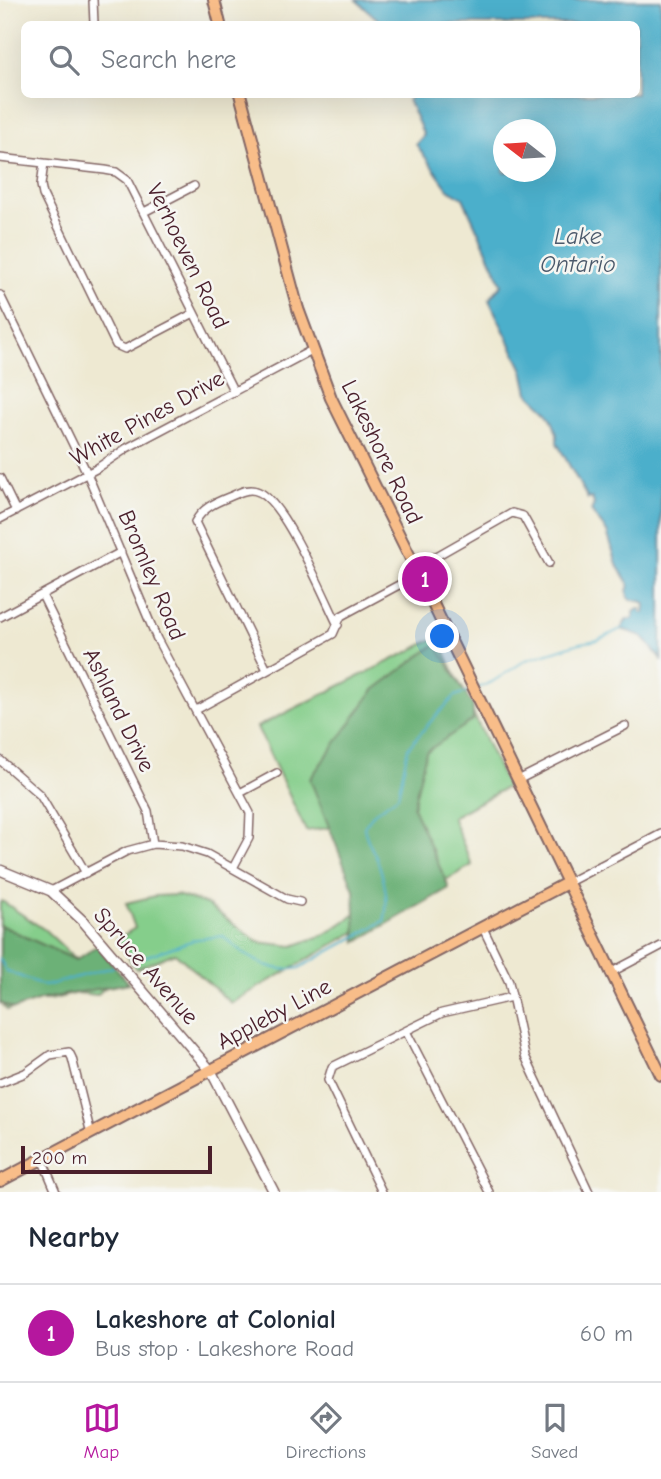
<!DOCTYPE html>
<html lang="en">
<head>
<meta charset="utf-8">
<style>
  :root { --surface:#fff; --page:#f2f2f3; --text:#1f2937; --muted:#747a83; --line:#e0e1e3; --accent:#b5179e }
  body { margin:0; font-family:"Comic Neue",sans-serif; background:var(--page); color:var(--text) }
  .compass { position:absolute; left:493px; top:119px; width:63px; height:63px; border-radius:50%; background:var(--surface); box-shadow:0 7px 28px #0002; rotate:287deg }
  .scale { position:absolute; left:21px; bottom:18px; width:191px; box-sizing:border-box; padding-left:7px; border:4px solid #4a1f2b; border-top:0; font-size:19px; line-height:24px; white-space:nowrap; color:#4a1f2b; -webkit-text-stroke:5px #f6f6f2; paint-order:stroke }
  .you { position:absolute; left:443px; top:637px; width:24px; height:24px; margin:-18px; border:5px solid #fff; border-radius:50%; background:#1a73e8; box-shadow:0 0 0 10px #1a73e833 }
  .badge { display:grid; place-items:center; width:46px; height:46px; border-radius:50%; background:var(--accent); color:#fff; font-size:23px; font-weight:700 }
  .pin { position:absolute; translate:-50% -50%; border:4px solid #fff; box-shadow:0 2px 7px #0006 }
  .list { margin:0; padding:0; list-style:none }
  h2 { display:flex; justify-content:space-between; align-items:center; height:91px; margin:0; padding:0 28px; font-size:30px }
  h2 small { font-size:23px; font-weight:400; color:var(--muted) }
  .list li { display:grid; grid-template-columns:46px 1fr auto; gap:21px; align-items:center; box-sizing:border-box; height:98px; padding:0 28px; border-top:2px solid var(--line) }
  .list b { display:block; font-size:26px; white-space:nowrap }
  .list p { margin:0; font-size:23px; white-space:nowrap; color:var(--muted) }
  .list em { font-size:23px; font-style:normal; color:var(--muted) }
  .icon { flex:none; width:38px; height:38px; fill:none; stroke:currentColor; stroke-width:2; stroke-linecap:round; stroke-linejoin:round }
  .map { position:relative; flex:none; width:661px; height:1192px; overflow:hidden }
  .search { position:absolute; background:var(--surface); box-shadow:0 7px 28px #0002; left:21px; right:21px; top:21px; height:77px; display:flex; align-items:center; gap:18px; box-sizing:border-box; padding:0 24px; border-radius:10px; color:var(--muted); font-size:26px }
  .sheet { height:189px; background:var(--surface) }
  nav { display:flex; justify-content:space-around; align-items:center; box-sizing:border-box; height:98px; border-top:2px solid var(--line); background:var(--surface); font-size:19px; color:var(--muted) }
  nav a { display:grid; justify-items:center; gap:4px }
  nav .on { color:var(--accent) }
  .map>svg:first-child { display:block }
  .green { fill:#85ce8b; stroke:#68765b; stroke-width:2 }
  .forest { fill:#6cb177; stroke:#5b6851; stroke-width:2 }
  .water { fill:#4cafcb; stroke:#4b677b; stroke-width:2; fill-rule:evenodd }
  .lines { fill:none; stroke-linecap:round; stroke-linejoin:round }
  .stream { stroke:#4cafcb; stroke-width:2 }
  .minor-casing { stroke:#836665; stroke-width:10 }
  .tertiary-casing { stroke:#836665; stroke-width:12 }
  .primary-casing { stroke:#836665; stroke-width:14 }
  .minor { stroke:#fff; stroke-width:7 }
  .tertiary { stroke:#fff; stroke-width:9 }
  .primary { stroke:#f8bd89; stroke-width:10 }
  .labels { text-anchor:middle; dominant-baseline:central; stroke-width:5; stroke-linejoin:round; paint-order:stroke }
  .street-label { font-size:23px; fill:#4a1f2b; stroke:#f6f6f2 }
  .water-label { font-size:24px; font-style:italic; fill:#4b596b; stroke:#f6f6f2 }
</style>
</head>
<body>
<div class="map">
<svg width="661" height="1192" viewBox="0 0 661 1192">
  <rect width="100%" height="100%" fill="#f6f6f2"/>
  <filter id="ink" filterUnits="userSpaceOnUse"><feTurbulence type="fractalNoise" baseFrequency=".0143" numOctaves="2"/><feDisplacementMap in="SourceGraphic" scale="14" xChannelSelector="R" yChannelSelector="G"/><feConvolveMatrix kernelMatrix="1 2 1 2 8 2 1 2 1" color-interpolation-filters="sRGB"/></filter>
  <filter id="wash" filterUnits="userSpaceOnUse"><feTurbulence type="fractalNoise" baseFrequency=".00686" numOctaves="4" result="noise"/><feDisplacementMap in="SourceGraphic" scale="28" xChannelSelector="R" yChannelSelector="G"/><feGaussianBlur stdDeviation="1.57" result="paint"/><feColorMatrix in="noise" values="0 0 0 0 0 0 0 0 0 0 0 0 0 0 0 0 0 1.4 0 .05"/><feComposite in="paint" operator="in"/></filter>
  <g filter="url(#wash)">
    <rect width="100%" height="100%" fill="#eee9d2"/>
    <path class="green" d="M438 637 507 787 452 817 472 865 231 1003 175 953 136 969 117 939 135 928 126 903 155 896 177 895 206 904 258 942 293 946 326 934 370 904 350 825 306 831 257 727Z
      M2 901 45 930 76 959 94 950 119 975 97 995 77 993 50 1000H37L7 1010 0 1001V903Z"/>
    <path class="forest" d="M436 644 473 706V720L426 752 413 807 449 888 356 942 354 890 310 779 374 690Z
      M0 925 76 960 97 946 129 983 43 999 14 1009 0 1003Z"/>
    <path class="water" d="M356 0H661V659L642 636 621 629 627 619H633L634 612 638 609H641V613H644L645 605 643 602 629 599 627 592 629 584 618 567 607 532 591 511 594 504 592 498 588 499 557 443V434L552 420 547 411 528 393 523 370 489 300 502 284 463 198 448 189 416 144 424 135 408 100 415 94H636V24H383ZM504 130H546V172H504Z"/>
    <g class="lines">
      <path class="stream" d="M478 688 492 682 526 660 580 643 598 640 621 629
        M0 959 6 971 45 986 113 967
        M132 961 197 939 223 936C242 954 271 975 299 968L384 921C390 901 384 879 377 859 372 848 366 840 364 827L374 813 398 796 408 748 432 720 455 696 469 691"/>
    </g>
  </g>
  <g filter="url(#ink)">
    <g class="lines">
      <g class="minor-casing">
        <path id="minor" d="M93 0 94 24
          M0 158 105 170 116 172 127 180 234 392
          M44 163 41 185 43 195 116 345 125 349 194 313
          M144 212 194 186
          M0 295 87 473 157 639 250 813 249 838 233 868
          M0 478 16 511
          M0 519 96 469 127 448 312 350
          M42 595 148 811 153 844
          M0 617 121 552
          M267 670 195 522C203 508 214 503 229 497 239 493 248 487 259 492 285 503 324 597 338 625
          M196 710 333 634 341 616 408 580 426 562 512 513 523 516 549 563
          M0 760 40 795 86 873
          M518 780 625 726
          M240 793 277 773
          M567 883 661 834
          M51 891 127 851 153 844 182 846 207 854 287 899 300 902
          M483 928 509 982 525 1056 589 1192
          M610 973 661 946
          M406 1031 489 1192
          M0 1083 25 1073 50 1055 69 1052 72 1058 91 1134
          M42 1159 56 1192
          M382 1192 328 1080 332 1067 442 1013 512 997"/>
      </g>
      <g class="tertiary-casing">
        <path id="tertiary" d="M0 870 51 891 83 921 211 1071 274 1192"/>
      </g>
      <g class="primary-casing">
        <path id="primary" d="M214 0 220 24
          M240 94 298 309 331 398 417 571 661 1075
          M0 1181 567 883"/>
      </g>
      <use href="#minor" class="minor"/>
      <use href="#tertiary" class="tertiary"/>
      <use href="#primary" class="primary"/>
    </g>
  </g>
  <g class="labels">
    <g class="street-label">
      <text transform="translate(188 256) rotate(64)">Verhoeven Road</text>
      <text transform="translate(147 418) rotate(-29)">White Pines Drive</text>
      <text transform="translate(382 452) rotate(64)">Lakeshore Road</text>
      <text transform="translate(152 575) rotate(67)">Bromley Road</text>
      <text transform="translate(119 710) rotate(64)">Ashland Drive</text>
      <text transform="translate(146 966) rotate(49)">Spruce Avenue</text>
      <text transform="translate(274 1014) rotate(-28)">Appleby Line</text>
    </g>
    <g class="water-label">
      <text x="578" y="236">Lake<tspan x="578" dy="28">Ontario</tspan></text>
    </g>
  </g>
</svg>
<svg class="compass" viewBox="-18 -18 36 36"><path d="M0-13l5 13h-10z" fill="#e53935"/><path d="M0 13l5-13h-10z" fill="#747a83"/></svg>
<div class="scale">200 m</div>
<div class="you"></div>
<div class="pin badge" style="left:425px;top:579px">1</div>
<div class="search"><svg class="icon" aria-label="search" viewBox="0 0 24 24"><circle cx="10" cy="10" r="6"/><path d="M15 15l6 6"/></svg>Search here</div>
</div>
<section class="sheet">
<h2>Nearby<small></small></h2>
<ul class="list">
<li><span class="badge">1</span><div><b>Lakeshore at Colonial</b><p>Bus stop · Lakeshore Road</p></div><em>60 m</em></li>
</ul>
</section>
<nav>
<a class="on"><svg class="icon" aria-label="map" viewBox="0 0 24 24"><path d="M3 6l6-2 6 2 6-2v14l-6 2-6-2-6 2zM9 4v14M15 6v14"/></svg>Map</a>
<a><svg class="icon" aria-label="directions" viewBox="0 0 24 24"><path d="M12 3l9 9-9 9-9-9zM9 14v-3h6M13 9l2 2-2 2"/></svg>Directions</a>
<a><svg class="icon" aria-label="saved" viewBox="0 0 24 24"><path d="M7 4h10v16l-5-4-5 4z"/></svg>Saved</a>
</nav>
</body>
</html>
